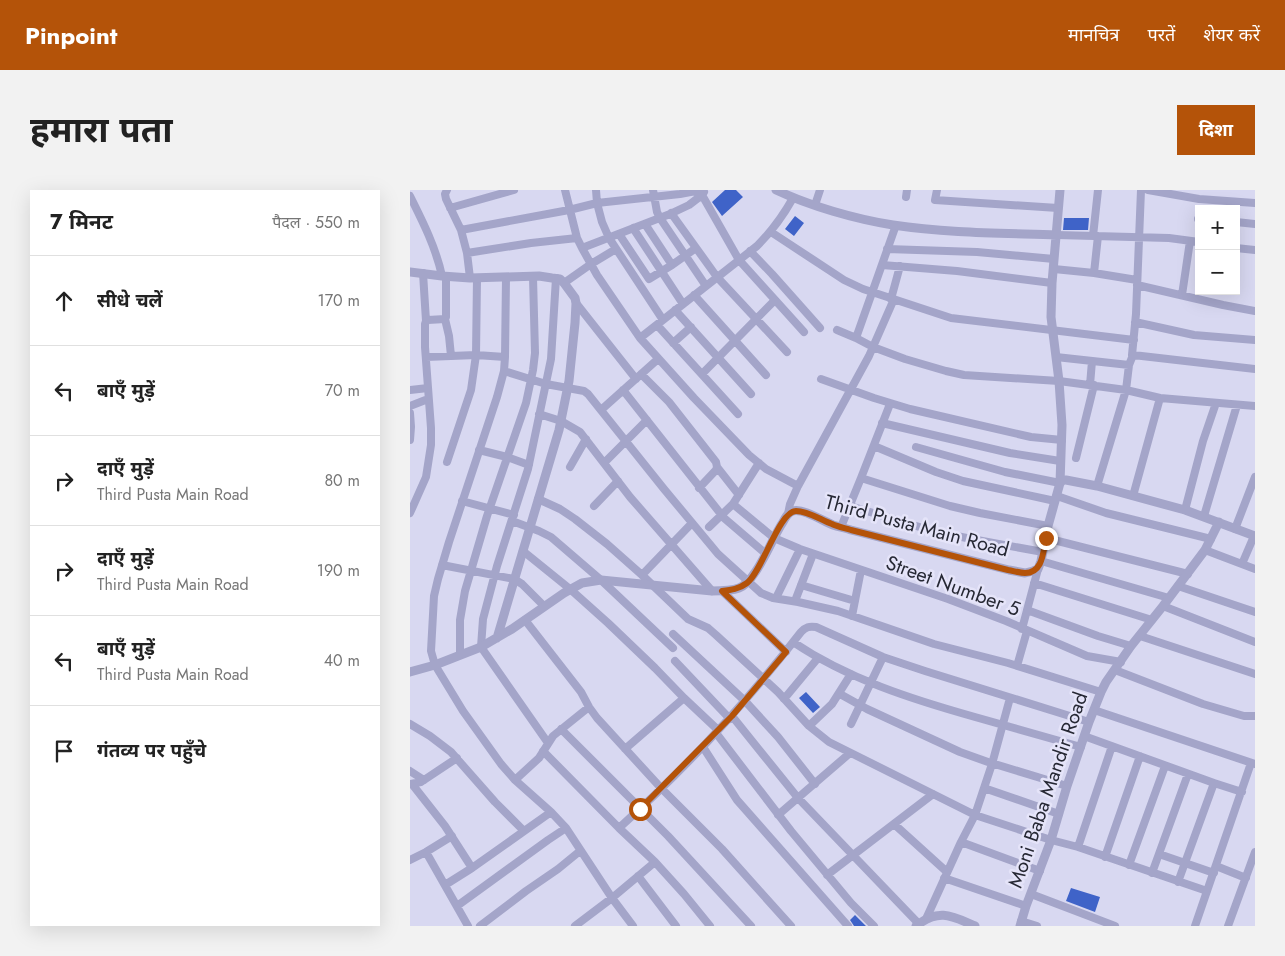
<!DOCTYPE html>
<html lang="hi">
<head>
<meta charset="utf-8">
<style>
  :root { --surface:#fff; --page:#f2f2f2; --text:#222; --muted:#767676; --line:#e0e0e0; --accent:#b45309 }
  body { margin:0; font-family:Jost,"Noto Sans Devanagari",sans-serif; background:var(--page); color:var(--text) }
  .controls { position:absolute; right:15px; top:15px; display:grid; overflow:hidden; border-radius:0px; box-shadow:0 5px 20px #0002 }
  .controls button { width:45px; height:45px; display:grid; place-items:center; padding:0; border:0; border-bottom:1px solid var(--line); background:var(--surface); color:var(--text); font:25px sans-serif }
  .stop { position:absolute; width:15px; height:15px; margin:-11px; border:4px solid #b45309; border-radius:50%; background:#fff }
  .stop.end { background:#b45309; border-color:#fff; box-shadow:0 1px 5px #0008 }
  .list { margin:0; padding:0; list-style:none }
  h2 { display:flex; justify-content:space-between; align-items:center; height:65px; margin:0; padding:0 20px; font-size:21px }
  h2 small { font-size:16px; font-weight:400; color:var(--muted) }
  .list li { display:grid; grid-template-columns:32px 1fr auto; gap:15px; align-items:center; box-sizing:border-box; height:90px; padding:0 20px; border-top:1px solid var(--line) }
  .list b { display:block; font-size:19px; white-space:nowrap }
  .list p { margin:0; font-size:16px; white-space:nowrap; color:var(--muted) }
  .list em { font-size:16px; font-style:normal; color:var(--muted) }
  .icon { flex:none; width:28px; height:28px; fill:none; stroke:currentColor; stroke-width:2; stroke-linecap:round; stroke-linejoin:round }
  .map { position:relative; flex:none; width:845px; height:736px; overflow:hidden; border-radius:0px }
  header { display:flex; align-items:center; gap:30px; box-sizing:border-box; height:70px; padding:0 25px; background:var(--accent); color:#fff }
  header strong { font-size:24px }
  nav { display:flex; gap:28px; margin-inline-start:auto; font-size:18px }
  .intro { display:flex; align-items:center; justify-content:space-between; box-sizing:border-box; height:120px; padding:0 30px }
  h1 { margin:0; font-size:35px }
  .button { padding:12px 22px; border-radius:0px; background:var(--accent); color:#fff; font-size:18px; font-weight:700 }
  main { display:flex; gap:30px; padding:0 30px }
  aside { flex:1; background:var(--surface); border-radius:0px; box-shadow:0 5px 20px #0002 }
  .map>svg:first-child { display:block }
  .building { fill:#3f63c8 }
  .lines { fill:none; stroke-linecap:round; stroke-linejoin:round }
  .minor { stroke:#a4a5c9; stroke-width:8 }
  .tertiary { stroke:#a4a5c9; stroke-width:9 }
  .route { stroke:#b45309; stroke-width:6 }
  .labels { text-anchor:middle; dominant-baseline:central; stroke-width:5; stroke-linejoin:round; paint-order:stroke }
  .street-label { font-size:20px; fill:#262834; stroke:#e5e4f9 }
</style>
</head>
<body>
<header>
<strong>Pinpoint</strong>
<nav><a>मानचित्र</a><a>परतें</a><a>शेयर करें</a></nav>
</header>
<div class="intro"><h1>हमारा पता</h1><a class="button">दिशा</a></div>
<main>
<aside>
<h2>7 मिनट<small>पैदल · 550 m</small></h2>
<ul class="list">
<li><svg class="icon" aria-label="ahead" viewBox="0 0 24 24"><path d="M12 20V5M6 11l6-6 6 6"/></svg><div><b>सीधे चलें</b></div><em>170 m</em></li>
<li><svg class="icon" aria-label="left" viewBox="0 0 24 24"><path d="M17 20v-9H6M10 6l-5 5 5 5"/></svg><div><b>बाएँ मुड़ें</b></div><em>70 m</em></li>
<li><svg class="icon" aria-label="right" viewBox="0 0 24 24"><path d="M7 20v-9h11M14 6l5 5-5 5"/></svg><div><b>दाएँ मुड़ें</b><p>Third Pusta Main Road</p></div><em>80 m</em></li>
<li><svg class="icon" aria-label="right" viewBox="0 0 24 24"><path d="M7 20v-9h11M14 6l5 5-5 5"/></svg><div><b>दाएँ मुड़ें</b><p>Third Pusta Main Road</p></div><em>190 m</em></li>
<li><svg class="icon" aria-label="left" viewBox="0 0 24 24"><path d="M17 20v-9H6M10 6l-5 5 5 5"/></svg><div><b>बाएँ मुड़ें</b><p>Third Pusta Main Road</p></div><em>40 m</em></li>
<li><svg class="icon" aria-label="arrive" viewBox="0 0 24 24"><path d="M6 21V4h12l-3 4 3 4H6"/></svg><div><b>गंतव्य पर पहुँचे</b></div></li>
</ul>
</aside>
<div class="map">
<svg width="845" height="736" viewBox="0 0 845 736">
  <rect width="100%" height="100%" fill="#d8d8f1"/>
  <path class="building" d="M315 0H326L333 7 312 26 302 12Z
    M385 26 394 33 384 46 375 39Z
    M654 28H679L678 40H653Z
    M396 502 410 517 403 523 389 508Z
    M661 698 690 707 685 722 656 711Z
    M445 725 456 736H444L440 730Z"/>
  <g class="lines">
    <path class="minor" d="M37 0 35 4 36 9 51 40 57 63 60 88
      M155 0 167 48 172 58 187 85 230 148 284 208 339 265 356 279 388 296
      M186 0 187 13 192 32 199 48 253 130
      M243 0 247 22 250 28 296 96
      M527 0 525 10 648 18
      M738 0 789 9 845 13
      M292 5 329 70 394 142
      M0 6C13 32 26 58 32 86
      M496 7 497 0
      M405 15 410 0
      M40 18 104 0
      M261 23 307 87 377 162
      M788 29H789
      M826 32 845 34
      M235 34 262 75 286 58
      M486 35 446 148 463 157 495 169 536 181 554 185 649 191 716 200 750 208 845 216
      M223 38 273 114
      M51 40 159 20 187 13 270 4 291 0
      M361 42 434 90 453 99 541 128 724 150
      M209 44 239 89 262 75
      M647 45 759 48 789 52
      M683 46 688 0
      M688 46 684 83 727 90
      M172 58 260 24 279 15 292 5 294 2
      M826 58 845 60
      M477 59 567 62 644 69
      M340 61 362 84 410 138
      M57 63 121 53 167 48
      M472 75 547 81 642 93
      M644 79 684 83
      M13 83 16 131
      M96 88 95 167 94 181 87 207 39 352 28 389 24 406 21 461 25 475 53 521 91 574 105 590 141 622 156 638 202 708 223 736
      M154 93 181 74 206 59
      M727 95 813 115 845 121
      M284 105 356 185
      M772 105 780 51
      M481 109 490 76
      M166 113 226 189
      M265 120 341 204
      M35 129 39 146 41 166
      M725 132 784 145 845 150
      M247 135 328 224
      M427 140 446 148
      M230 148 347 56C362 41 373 26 383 8
      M263 153 281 137
      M722 165 726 124 731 0
      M16 167 66 165 95 167
      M646 167 719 175 723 165 845 179
      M94 181 136 194 174 201 178 204 254 299 308 364 351 403 363 408 388 412 428 421 524 454 598 473 691 502
      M231 184 259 212 306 272 307 277 306 280 289 298
      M292 184 365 110
      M411 189 464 208 500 219 621 247 652 250
      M680 195 682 171
      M0 200 18 198
      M213 200 314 328 356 364
      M0 216 18 209
      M191 220 248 169
      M0 223 1 237 0 250
      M129 224 151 231 170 242 220 307 302 401
      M472 233 600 263 650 271
      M464 256 526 282 553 291 645 311
      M506 257 595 282 650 293
      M69 260 97 267 119 275
      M666 268 684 195
      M37 272 61 200 66 165 67 88
      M194 273 237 230
      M349 273 323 314 364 348 390 359 538 409 596 431 677 466 711 472
      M160 277 176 249
      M307 277 329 305
      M451 288 540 316 570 323 638 336
      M687 296 716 200 719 175
      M647 306 696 323 801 349
      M723 306 750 208
      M128 309 150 319 165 329 197 354 232 385 278 429 298 438 306 445 368 502 399 536 419 552 565 625 641 650 668 657 797 701
      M52 311 104 325
      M184 316 208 291
      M440 316 526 342 567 350 633 362
      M775 320 793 251 806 213
      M0 323 16 287 21 255V238L15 157V134L16 131 18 130 35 129 36 127V86
      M378 324 380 314 388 296 459 166 484 109
      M794 326 827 215
      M102 331 129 341 141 347 191 390 263 458
      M299 337 323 314
      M431 337 451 288 480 214
      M825 339 845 287
      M636 348 778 384
      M795 360 845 379
      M113 361 160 399 198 433 245 478 274 508 308 540
      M631 371 759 408
      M832 374 844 346
      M32 375 104 389 112 394 134 416
      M232 385 282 333
      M624 393 742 430
      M391 395 445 411
      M768 396 845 422
      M312 401 376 462
      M366 408 390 359
      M385 411 403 364
      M753 416 845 452
      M617 420 688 446 721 456
      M442 426 451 380
      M115 430 171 502 179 517 187 528 251 598 312 659 381 736
      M612 439 628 379
      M263 444 335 511 368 547 405 594
      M730 446 845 484
      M383 452C438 489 501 509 565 527 600 537 635 547 671 557
      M50 465V430L55 401 77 326 116 213 123 180 125 163 123 87
      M265 471 320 529
      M607 476 617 441
      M705 480 793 514 834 526H845
      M430 504 457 519 550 562 578 572 657 596
      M374 509 408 468
      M684 520 845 574
      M322 526 388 608 509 734
      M0 534 20 546 41 562 85 612 114 641
      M441 534 473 467
      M399 536 422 514 441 484
      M151 539 258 646 341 736
      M306 543 381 641 441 713 464 736
      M674 546 804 593 832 602
      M138 553 71 457 73 429 87 376 118 279 141 169 146 88
      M293 557 327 610 438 736
      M215 559 274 508
      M133 561 209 638 245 672 274 704 300 736
      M0 581 14 590
      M105 590 129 568 143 546 179 517
      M0 594 11 592 47 568
      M2 594 35 636 62 678
      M574 598 649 624
      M368 625 440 563
      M484 634 537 682
      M209 638C275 579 336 513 391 442 396 437 399 436 406 437L473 467 515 481 679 532
      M551 652 630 681
      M668 657 702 556
      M16 662 58 736
      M749 664 804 683
      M695 667 730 566
      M0 670 16 662 42 646
      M719 675 755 576
      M806 676 836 688
      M742 683 778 584
      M417 685 523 604
      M228 686 266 736
      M534 688 616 716
      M768 692 804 593
      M35 695 62 678 141 622
      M621 704 705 736
      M47 716 138 650 156 638
      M516 729 551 652 565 625 582 574 600 508
      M611 731 627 736
      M70 736 116 701 148 679 170 661
      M165 736 202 708 245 672
      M785 736 841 573
      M818 736 845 662"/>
    <path class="tertiary" d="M366 0C400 16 445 29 483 35 537 43 592 43 647 45
      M0 82 32 86 60 88 129 86 142 88 150 89 154 93 165 108 166 113 165 133 159 191 149 240 87 448
      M650 293 653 290H656L687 296 775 320 845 346
      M0 482 25 475 71 457 102 439 154 403 172 393 191 390 302 401C311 401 321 401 329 398 346 392 362 348 373 332 375 328 378 322 383 321 393 318 413 331 423 335 429 337 435 338 441 340L599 380 615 383 623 381 628 379 631 371 638 336 650 293 652 235 649 191 641 127 642 93 650 0
      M506 736C529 718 542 726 565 736
      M610 736 616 716 641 650 657 596 679 532 691 502 696 492 721 456 753 416 795 360 809 332"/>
  </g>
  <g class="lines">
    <path class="route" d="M230 619 322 526 376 462 312 401C321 400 329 399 337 393 352 382 369 321 386 321 398 321 411 330 422 334 428 337 435 338 441 340L598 380C604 381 610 383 615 383 633 383 633 362 636 348"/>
  </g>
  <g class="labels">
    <g class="street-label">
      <text transform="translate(507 336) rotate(15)">Third Pusta Main Road</text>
      <text transform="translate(543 396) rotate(20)">Street Number 5</text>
      <text transform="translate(638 600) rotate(-71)">Moni Baba Mandir Road</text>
    </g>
  </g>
</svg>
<div class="controls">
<button>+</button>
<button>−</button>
</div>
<div class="stop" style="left:230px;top:619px"></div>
<div class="stop end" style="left:636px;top:348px"></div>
</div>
</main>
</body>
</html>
